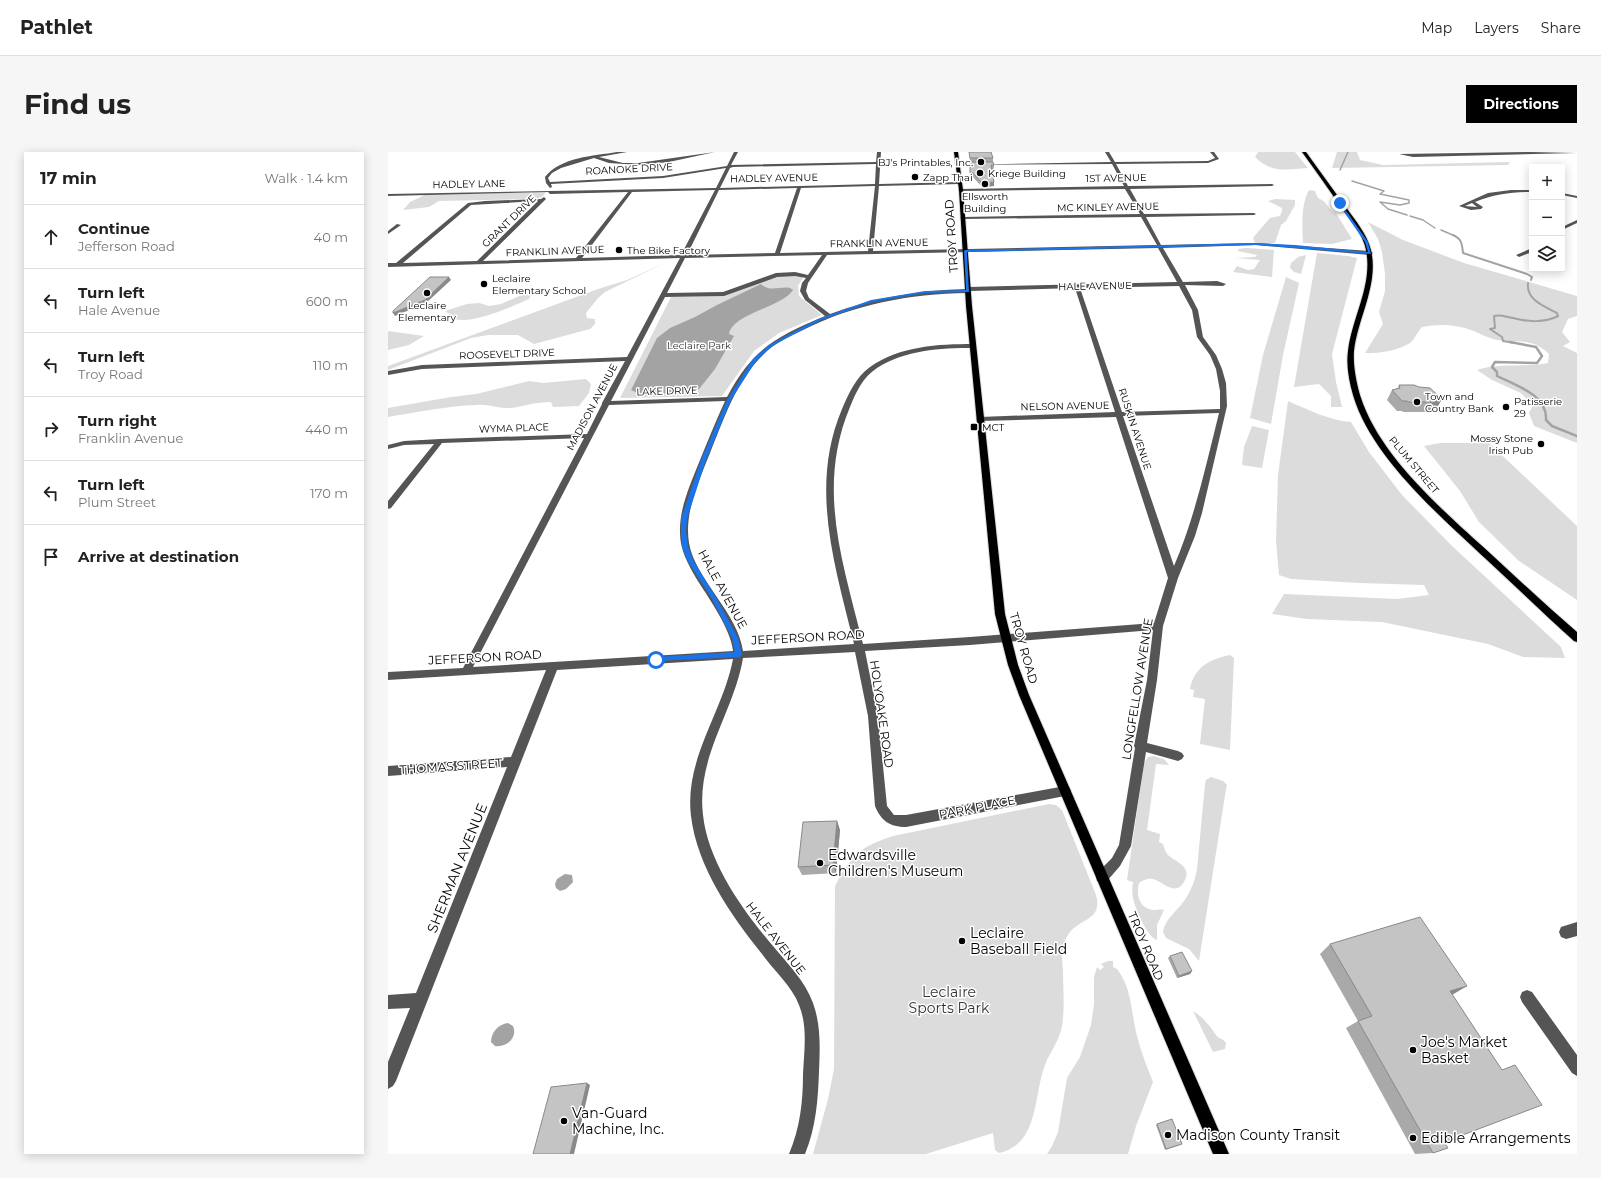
<!DOCTYPE html>
<html lang="en">
<head>
<meta charset="utf-8">
<style>
  :root { --surface:#fff; --page:#f6f6f6; --text:#222; --muted:#767676; --line:#e0e0e0; --accent:#000 }
  body { margin:0; font-family:Montserrat,sans-serif; background:var(--page); color:var(--text) }
  .controls { position:absolute; right:12px; top:12px; display:grid; overflow:hidden; border-radius:0px; box-shadow:0 2px 10px #0003 }
  .controls button { width:36px; height:36px; display:grid; place-items:center; padding:0; border:0; border-bottom:1px solid var(--line); background:var(--surface); color:var(--text); font:20px sans-serif }
  .stop { position:absolute; width:12px; height:12px; margin:-9px; border:3px solid #1a73e8; border-radius:50%; background:#fff }
  .stop.end { background:#1a73e8; border-color:#fff; box-shadow:0 1px 4px #0008 }
  .list { margin:0; padding:0; list-style:none }
  h2 { display:flex; justify-content:space-between; align-items:center; height:52px; margin:0; padding:0 16px; font-size:17px }
  h2 small { font-size:13px; font-weight:400; color:var(--muted) }
  .list li { display:grid; grid-template-columns:26px 1fr auto; gap:12px; align-items:center; box-sizing:border-box; height:64px; padding:0 16px; border-top:1px solid var(--line) }
  .list b { display:block; font-size:15px; white-space:nowrap }
  .list p { margin:0; font-size:13px; white-space:nowrap; color:var(--muted) }
  .list em { font-size:13px; font-style:normal; color:var(--muted) }
  .icon { flex:none; width:22px; height:22px; fill:none; stroke:currentColor; stroke-width:2; stroke-linecap:round; stroke-linejoin:round }
  .map { position:relative; flex:none; width:1189px; height:1002px; overflow:hidden; border-radius:0px }
  header { display:flex; align-items:center; gap:24px; box-sizing:border-box; height:56px; padding:0 20px; background:var(--surface); border-bottom:1px solid var(--line) }
  header strong { font-size:19px }
  nav { display:flex; gap:22px; margin-inline-start:auto; font-size:14px }
  .intro { display:flex; align-items:center; justify-content:space-between; box-sizing:border-box; height:96px; padding:0 24px }
  h1 { margin:0; font-size:28px }
  .button { padding:10px 18px; border-radius:0px; background:var(--accent); color:#fff; font-size:14px; font-weight:700 }
  main { display:flex; gap:24px; padding:0 24px }
  aside { flex:1; background:var(--surface); border-radius:0px; box-shadow:0 2px 10px #0003 }
  .map>svg:first-child { display:block }
  .green { fill:#dcdcdc }
  .water { fill:#a3a3a3 }
  .lines { fill:none; stroke-linecap:round; stroke-linejoin:round }
  .stream-far2 { stroke:#a3a3a3; stroke-width:1.5 }
  .stream-far1 { stroke:#a3a3a3; stroke-width:2 }
  .stream { stroke:#a3a3a3; stroke-width:2.5 }
  .major-casing { stroke:#dbdbdb; stroke-width:2 }
  .minor { fill:#555; fill-rule:evenodd }
  .major { fill:#000; fill-rule:evenodd }
  .wall { fill:#a9a9a9 }
  .shaded-wall { fill:#898989 }
  .building { fill:#c4c4c4; stroke:#898989 }
  .route { fill:#1a73e8 }
  .poi-dot { fill:#000; stroke:#fff; stroke-width:1.5 }
  .labels { text-anchor:middle; dominant-baseline:central; stroke-width:3; stroke-linejoin:round; paint-order:stroke }
  .far-poi-label { font-size:10px; fill:#000; stroke:#fff; text-anchor:start }
  .far-street-label { font-size:10px; fill:#000; stroke:#fff }
  .far-park-label { font-size:10px; fill:#333; stroke:#fff }
  .street-label { font-size:12px; fill:#000; stroke:#fff }
  .near-poi-label { font-size:14px; fill:#000; stroke:#fff; text-anchor:start }
  .near-street-label { font-size:14px; fill:#000; stroke:#fff }
  .near-park-label { font-size:14px; fill:#333; stroke:#fff }
</style>
</head>
<body>
<header>
<strong>Pathlet</strong>
<nav><a>Map</a><a>Layers</a><a>Share</a></nav>
</header>
<div class="intro"><h1>Find us</h1><a class="button">Directions</a></div>
<main>
<aside>
<h2>17 min<small>Walk · 1.4 km</small></h2>
<ul class="list">
<li><svg class="icon" aria-label="ahead" viewBox="0 0 24 24"><path d="M12 20V5M6 11l6-6 6 6"/></svg><div><b>Continue</b><p>Jefferson Road</p></div><em>40 m</em></li>
<li><svg class="icon" aria-label="left" viewBox="0 0 24 24"><path d="M17 20v-9H6M10 6l-5 5 5 5"/></svg><div><b>Turn left</b><p>Hale Avenue</p></div><em>600 m</em></li>
<li><svg class="icon" aria-label="left" viewBox="0 0 24 24"><path d="M17 20v-9H6M10 6l-5 5 5 5"/></svg><div><b>Turn left</b><p>Troy Road</p></div><em>110 m</em></li>
<li><svg class="icon" aria-label="right" viewBox="0 0 24 24"><path d="M7 20v-9h11M14 6l5 5-5 5"/></svg><div><b>Turn right</b><p>Franklin Avenue</p></div><em>440 m</em></li>
<li><svg class="icon" aria-label="left" viewBox="0 0 24 24"><path d="M17 20v-9H6M10 6l-5 5 5 5"/></svg><div><b>Turn left</b><p>Plum Street</p></div><em>170 m</em></li>
<li><svg class="icon" aria-label="arrive" viewBox="0 0 24 24"><path d="M6 21V4h12l-3 4 3 4H6"/></svg><div><b>Arrive at destination</b></div></li>
</ul>
</aside>
<div class="map">
<svg width="1189" height="1002" viewBox="0 0 1189 1002">
  <rect width="100%" height="100%" fill="#fff"/>
  <path class="green" d="M870 0H907L920 16C898 17 884 22 867 5Z
    M949 0H969L972 8 995 13 1122 10 1120 13 944 16Z
    M921 38 927 39 930 46C940 50 940 58 948 61L964 87 944 92 915 91C914 74 913 52 921 38Z
    M158 40 154 45 148 47 51 49 41 55 15 58 22 50 37 43Z
    M887 47 907 48V53L898 69 893 73 887 91H867L865 86 869 81 882 66 892 64 894 59V56L880 49Z
    M980 70 1015 88 1076 111 1189 144V164L1180 167 1174 180 1182 190 1175 194 1189 201V291L1146 274 1141 261 1145 253 1133 241 1104 228 1089 218C1112 210 1137 216 1160 211L1161 202C1144 185 1129 191 1109 188 1099 186 1092 181 1083 178 1067 172 1050 172 1034 175 1030 179 1028 184 1025 188 1017 198 989 202 977 201L995 172 991 160 997 139V122L994 100 990 87Z
    M858 96 886 98 884 125 845 120 849 114 860 118 866 117 872 108 848 106 867 105 869 103 850 99V97Z
    M929 101 960 104 969 106 944 202 948 230 954 255H943V244L931 232 906 235Z
    M918 103 913 122 906 120 902 116 903 111 910 105Z
    M279 110 217 140 210 146 198 161 199 166 207 167V172L202 177 146 192 130 183H100L83 186 0 218V214L210 137 239 128Z
    M411 123 415 126 410 134 411 144 434 163 391 181 366 199 334 244 232 246 283 145 328 144 387 124Z
    M898 125 911 131 895 203 883 272 862 266 875 203Z
    M136 142H143L141 147C123 155 85 172 67 167L65 164 57 159 79 152 91 151 101 154 113 152Z
    M0 179 36 184 21 193 0 198Z
    M198 227 203 232 201 241 191 254 165 255 163 250C147 250 137 254 123 256 111 257 101 252 89 253 59 254 30 260 0 265V256L63 245 88 242 141 229 155 231Z
    M900 249C921 258 940 268 963 270L981 300 1014 343 1063 393 1173 495 1177 506 1135 505 1100 492 994 470 919 467 884 462 896 442 1009 447 1041 443 1036 433 972 431 903 427 891 423 888 389 890 323Z
    M864 274 881 278 874 316 854 313 856 295Z
    M1052 291H1101L1189 374V448L1131 409 1091 370 1072 339 1036 294Z
    M842 503 846 506 842 598 812 592 817 547 805 545 806 538 802 537C806 515 822 507 842 503Z
    M765 604 776 607 781 613 768 612 759 678 772 682 771 690 775 692C776 695 777 700 780 703 787 710 804 714 797 728 788 746 776 730 765 727 760 726 755 728 751 731 748 743 751 757 766 758 770 758 773 757 776 758L769 773V788C759 785 747 756 745 746 744 741 744 736 745 730L739 728 756 611 760 605Z
    M823 625 835 629 839 633 838 637 811 809 801 797 778 786 775 780C777 767 789 759 796 749 803 739 807 729 809 717L817 632 818 628Z
    M661 652 668 653 674 658 708 743C716 772 686 764 677 789 673 798 674 809 675 819 675 837 677 856 674 874 671 891 659 903 655 919 646 948 649 993 611 1001L607 998 605 981 538 1002H425L440 947 446 917 447 734C464 702 472 695 505 684Z
    M720 809H725V815L729 817C744 836 743 861 749 884 753 900 759 915 765 930L748 974 740 1002H659L664 994 670 980 679 926 692 905 703 873 706 852V825L709 815 712 818 716 815 713 812Z
    M805 859C816 866 821 873 828 883 831 887 836 887 838 891L837 897 825 900Z"/>
  <path class="water" d="M373 132C383 142 398 131 405 138 393 156 345 161 341 182L346 184 327 217 311 237 273 242H252L243 238 269 186 282 176 307 165 329 153Z
    M177 722 184 723 185 730 178 737 172 739 168 736 167 732 169 727Z
    M120 871 125 874C130 885 119 896 107 894L103 890C103 881 110 872 120 871Z"/>
  <g class="lines">
    <path class="stream-far2" d="M952 18 960 0
      M964 29 996 39 992 42 1021 48V51L1012 53 992 50 1000 57 1019 63
      M1022 64 1035 68 1047 76
      M1053 78 1067 84"/>
    <path class="stream-far1" d="M1065 83C1074 87 1074 92 1075 101L1139 122 1144 125 1143 128
      M1127 191 1115 189 1114 185 1102 177 1107 176 1106 164C1113 162 1118 165 1125 166 1139 170 1157 171 1170 164L1169 161C1156 154 1138 148 1140 131"/>
    <path class="stream" d="M1122 190 1148 195 1154 204 1149 211 1107 210 1104 215 1109 220V224C1127 233 1160 243 1158 268L1164 274 1189 284"/>
    <g class="major-casing">
      <path id="major" d="M566 0H570L575 38 584 154 617 462 630 513 641 543 841 1002H825L631 543 620 513 607 462 578 154 571 38Z
        M914 0H918C931 18 944 36 957 54 967 68 979 82 983 98 991 133 970 165 966 199 965 213 968 229 972 243 991 305 1058 361 1104 403 1132 429 1160 455 1189 480V490L1186 489C1156 462 1128 435 1099 408 1053 365 983 305 965 243 961 229 958 213 960 199 964 165 985 133 978 98 975 82 962 68 952 54 940 36 927 18 914 0Z"/>
    </g>
    <path class="minor" d="M229 0H239L211 5 235 11H250L327 0 281 10 250 13 221 11 206 6 173 16 164 21 160 26 162 30 275 24 339 14 346 0H350L343 13 488 10 489 0H493L491 32 573 30 572 32 491 34 485 99 769 93 753 65 574 67 572 66 574 65 752 62 737 37 572 39 570 38 572 37 736 34 724 12 568 13 723 10 717 0H721L727 10 820 9 827 6 822 0H826L831 7 820 11 728 12 740 34 884 32 886 33 884 34 742 37 756 62 866 61 868 62 866 63 758 65 773 93 868 91 982 99 985 101 982 103 868 93 775 96 795 130 829 129 838 132 835 134 797 133 810 158 815 185 828 203 834 217 838 231 839 254 814 361 807 384 790 426 775 474 769 528 759 591 790 599 794 601 796 604 794 607 790 609 758 600 743 694 732 714 719 729 714 731 709 729 708 725 709 721 724 706 731 693 747 596 746 594 759 528 765 478 582 493 477 499 490 564 499 654 506 663H518L677 634 681 635 683 639 681 643 677 644 518 675C502 675 493 669 487 654L480 564 467 500 355 506C346 560 308 605 315 663 320 710 355 759 385 794 400 812 417 829 425 851 433 873 432 896 431 919 430 948 428 975 417 1002H401C412 976 415 950 415 922 416 899 420 875 411 853 404 834 386 819 374 802 343 763 309 715 303 664 296 607 335 560 345 507L169 518 8 929 5 934 0 937V910L22 856 0 857V843L28 841 119 615 0 624V614L123 605 158 518 0 528V520L75 516 196 286 54 291 3 356 0 357V349L46 292 16 293 0 297V293L16 289 52 287 199 282 214 252V251L237 209 34 217 0 223V219L34 213 239 205 292 106 0 115V111H8L80 51 97 49 153 47 156 45 158 47 95 109 188 106 240 40 162 42 160 40 0 44V42L328 36 338 16 275 26 163 32 164 35 162 36 158 31 157 25C173 5 205 4 229 0ZM488 12 487 32 332 36 342 16 345 15ZM487 34 480 99 392 101 413 36ZM409 36 387 101 299 103 331 38ZM327 38 293 103 194 106 244 40ZM150 49 89 109 15 111 83 53ZM770 96 789 130 580 135 578 137C531 138 486 146 442 162L421 146 418 139 420 131 439 103ZM434 103 420 123 407 120 388 121 335 140 279 141 297 106ZM407 124 418 126 414 131 412 139 417 148 437 164C388 185 365 196 339 245L223 249 277 145 336 144 389 125ZM791 134 804 158 809 185 822 203 828 217 832 239V257L734 260 692 136ZM687 136 727 260 592 265 588 267 592 269 728 265 780 426 766 471 582 485 475 492C455 411 428 336 462 255 468 240 475 225 489 216 517 198 552 196 585 196L588 194 585 192C550 192 512 194 482 215 468 225 461 241 454 257 421 335 447 414 466 492L355 499C350 461 307 427 301 391 296 360 311 329 322 301 336 267 348 229 375 203 385 192 400 185 413 179 466 152 521 142 580 141L582 139ZM337 249C328 269 320 288 312 308 303 331 291 356 292 381 292 398 300 412 308 426 320 445 343 477 345 499L85 515 221 253ZM831 261C818 313 807 365 786 414L735 264Z
      M1142 0 1189 1 1025 5 1011 2Z
      M1123 38H1144V40C1124 40 1106 42 1087 50L1095 55 1093 57 1083 58 1071 54 1100 41ZM1084 51 1089 55 1077 54Z
      M1174 41 1189 44V46L1174 43Z
      M1189 68V71L1174 78V75Z
      M9 72 13 73 0 82V79Z
      M1144 96V100L1131 105 1128 103Z
      M1189 770V784L1178 787 1173 785 1171 780 1173 775Z
      M1139 838 1144 840 1189 903V924L1184 921 1134 850 1132 845 1134 840Z"/>
    <use href="#major" class="major"/>
  </g>
  <path class="wall" d="M581 0H603L605 6V10L606 13V18H604L606 34 594 35 585 25H583L582 14V10Z
    M1011 233 1054 247 1048 257 1040 259V260H1015L1014 259H1009L999 248 1004 238 1010 236Z
    M449 669 452 678 448 721 414 723 410 715Z
    M942 792 1079 834 1064 842 1056 990 1045 1001 1027 1002 958 876 970 869 932 802Z
    M782 804 804 819 802 822 789 826 780 806Z
    M769 972 792 993 777 998 768 973Z"/>
  <path class="shaded-wall" d="M606 30V34L594 35V31Z
    M61 125 63 128 38 151 7 164 5 161Z
    M1054 247 1048 257 1040 259 1045 250 1044 249Z
    M449 669 452 678 448 721 445 713Z
    M804 819 802 822 789 826 791 824Z
    M1079 834 1064 843 1062 839Z
    M199 931 202 933 186 1002H182Z"/>
  <path class="building" d="M581 0H603L605 6H582Z
    M582 10H605L606 13H603L606 30 594 31 585 21H582Z
    M42 125H61L37 148 5 161V159Z
    M1011 233H1026L1031 235 1042 236 1054 247 1044 249 1045 250H1020L1019 249H1014L1004 238 1012 236Z
    M449 669 445 713 410 715 415 670Z
    M1032 765 1079 834 1062 839 1114 918 1127 913 1154 953 1056 990 1060 996 1045 1001 970 869 984 864 942 792Z
    M794 800 804 819 791 824 782 804Z
    M199 931 182 1002H145L163 935Z
    M784 967 794 992 778 997 769 972Z"/>
  <path class="route" d="M952 50 980 90 983 102 868 93 579 100 581 140 537 141 484 150 433 168 384 194 368 209 343 248 318 308 299 367 298 380 300 394 305 408 329 447 350 486 354 503 351 505 266 509V506L268 505 347 500 344 486 324 447 299 408 294 394 293 380V367L313 308 339 248 365 207 381 193 430 167 483 148 537 139 578 138 576 99 577 98 868 91 907 93 980 100 977 90 950 51Z"/>
  <g class="poi-dot">
    <circle cx="593" cy="10" r="4"/>
    <circle cx="592" cy="21" r="4"/>
    <circle cx="527" cy="25" r="4"/>
    <circle cx="597" cy="32" r="4"/>
    <circle cx="231" cy="98" r="4"/>
    <circle cx="96" cy="132" r="4"/>
    <circle cx="39" cy="141" r="4"/>
    <circle cx="1029" cy="250" r="4"/>
    <circle cx="1118" cy="255" r="4"/>
    <rect x="582" y="271" width="8" height="8" rx="2"/>
    <circle cx="1153" cy="292" r="4"/>
    <circle cx="432" cy="711" r="4"/>
    <circle cx="574" cy="789" r="4"/>
    <circle cx="1025" cy="898" r="4"/>
    <circle cx="176" cy="969" r="4"/>
    <circle cx="780" cy="983" r="4"/>
    <circle cx="1025" cy="986" r="4"/>
  </g>
  <g class="labels">
    <g class="far-poi-label">
      <text x="585" y="10" text-anchor="end">BJ's Printables, Inc.</text>
      <text x="600" y="21">Kriege Building</text>
      <text x="535" y="25">Zapp Thai</text>
      <text x="597" y="44" text-anchor="middle">Ellsworth<tspan x="597" dy="12">Building</tspan></text>
      <text x="239" y="98">The Bike Factory</text>
      <text x="104" y="126">Leclaire<tspan x="104" dy="12">Elementary School</tspan></text>
      <text x="39" y="153" text-anchor="middle">Leclaire<tspan x="39" dy="12">Elementary</tspan></text>
      <text x="1037" y="244">Town and<tspan x="1037" dy="12">Country Bank</tspan></text>
      <text x="1126" y="249">Patisserie<tspan x="1126" dy="12">29</tspan></text>
      <text x="594" y="275">MCT</text>
      <text x="1145" y="286" text-anchor="end">Mossy Stone<tspan x="1145" dy="12">Irish Pub</tspan></text>
    </g>
    <g class="far-street-label">
      <text transform="translate(241 17) rotate(-3)">ROANOKE DRIVE</text>
      <text transform="translate(386 26) rotate(-1)">HADLEY AVENUE</text>
      <text transform="translate(728 26) rotate(-1)">1ST AVENUE</text>
      <text transform="translate(81 32) rotate(-1)">HADLEY LANE</text>
      <text transform="translate(720 55) rotate(-1)">MC KINLEY AVENUE</text>
      <text transform="translate(121 69) rotate(-44)">GRANT DRIVE</text>
      <text transform="translate(491 91) rotate(-1)">FRANKLIN AVENUE</text>
      <text transform="translate(167 99) rotate(-2)">FRANKLIN AVENUE</text>
      <text transform="translate(707 134) rotate(-1)">HALE AVENUE</text>
      <text transform="translate(119 202) rotate(-2)">ROOSEVELT DRIVE</text>
      <text transform="translate(279 239) rotate(-2)">LAKE DRIVE</text>
      <text transform="translate(677 254) rotate(-1)">NELSON AVENUE</text>
      <text transform="translate(204 255) rotate(-62)">MADISON AVENUE</text>
      <text transform="translate(126 276) rotate(-2)">WYMA PLACE</text>
      <text transform="translate(747 277) rotate(72)">RUSKIN AVENUE</text>
      <text transform="translate(1026 313) rotate(50)">PLUM STREET</text>
    </g>
    <g class="far-park-label">
      <text x="311" y="193">Leclaire Park</text>
    </g>
    <g class="street-label">
      <text transform="translate(563 84) rotate(-94)">TROY ROAD</text>
      <text transform="translate(335 437) rotate(61)">HALE AVENUE</text>
      <text transform="translate(420 485) rotate(-3)">JEFFERSON ROAD</text>
      <text transform="translate(636 496) rotate(74)">TROY ROAD</text>
      <text transform="translate(97 505) rotate(-3)">JEFFERSON ROAD</text>
      <text transform="translate(749 537) rotate(-81)">LONGFELLOW AVENUE</text>
      <text transform="translate(494 562) rotate(82)">HOLYOAKE ROAD</text>
      <text transform="translate(63 614) rotate(-4)">THOMAS STREET</text>
      <text transform="translate(589 655) rotate(-11)">PARK PLACE</text>
      <text transform="translate(388 786) rotate(52)">HALE AVENUE</text>
      <text transform="translate(758 794) rotate(67)">TROY ROAD</text>
    </g>
    <g class="near-poi-label">
      <text x="440" y="703">Edwardsville<tspan x="440" dy="16">Children's Museum</tspan></text>
      <text x="582" y="781">Leclaire<tspan x="582" dy="16">Baseball Field</tspan></text>
      <text x="1033" y="890">Joe's Market<tspan x="1033" dy="16">Basket</tspan></text>
      <text x="184" y="961">Van-Guard<tspan x="184" dy="16">Machine, Inc.</tspan></text>
      <text x="788" y="983">Madison County Transit</text>
      <text x="1033" y="986">Edible Arrangements</text>
    </g>
    <g class="near-street-label">
      <text transform="translate(69 716) rotate(-68)">SHERMAN AVENUE</text>
    </g>
    <g class="near-park-label">
      <text x="561" y="840">Leclaire<tspan x="561" dy="16">Sports Park</tspan></text>
    </g>
  </g>
</svg>
<div class="controls">
<button>+</button>
<button>−</button>
<button><svg class="icon" aria-label="layers" viewBox="0 0 24 24"><path d="M12 4l9 5-9 5-9-5zM3 14l9 5 9-5"/></svg></button>
</div>
<div class="stop" style="left:268px;top:508px"></div>
<div class="stop end" style="left:952px;top:51px"></div>
</div>
</main>
</body>
</html>
